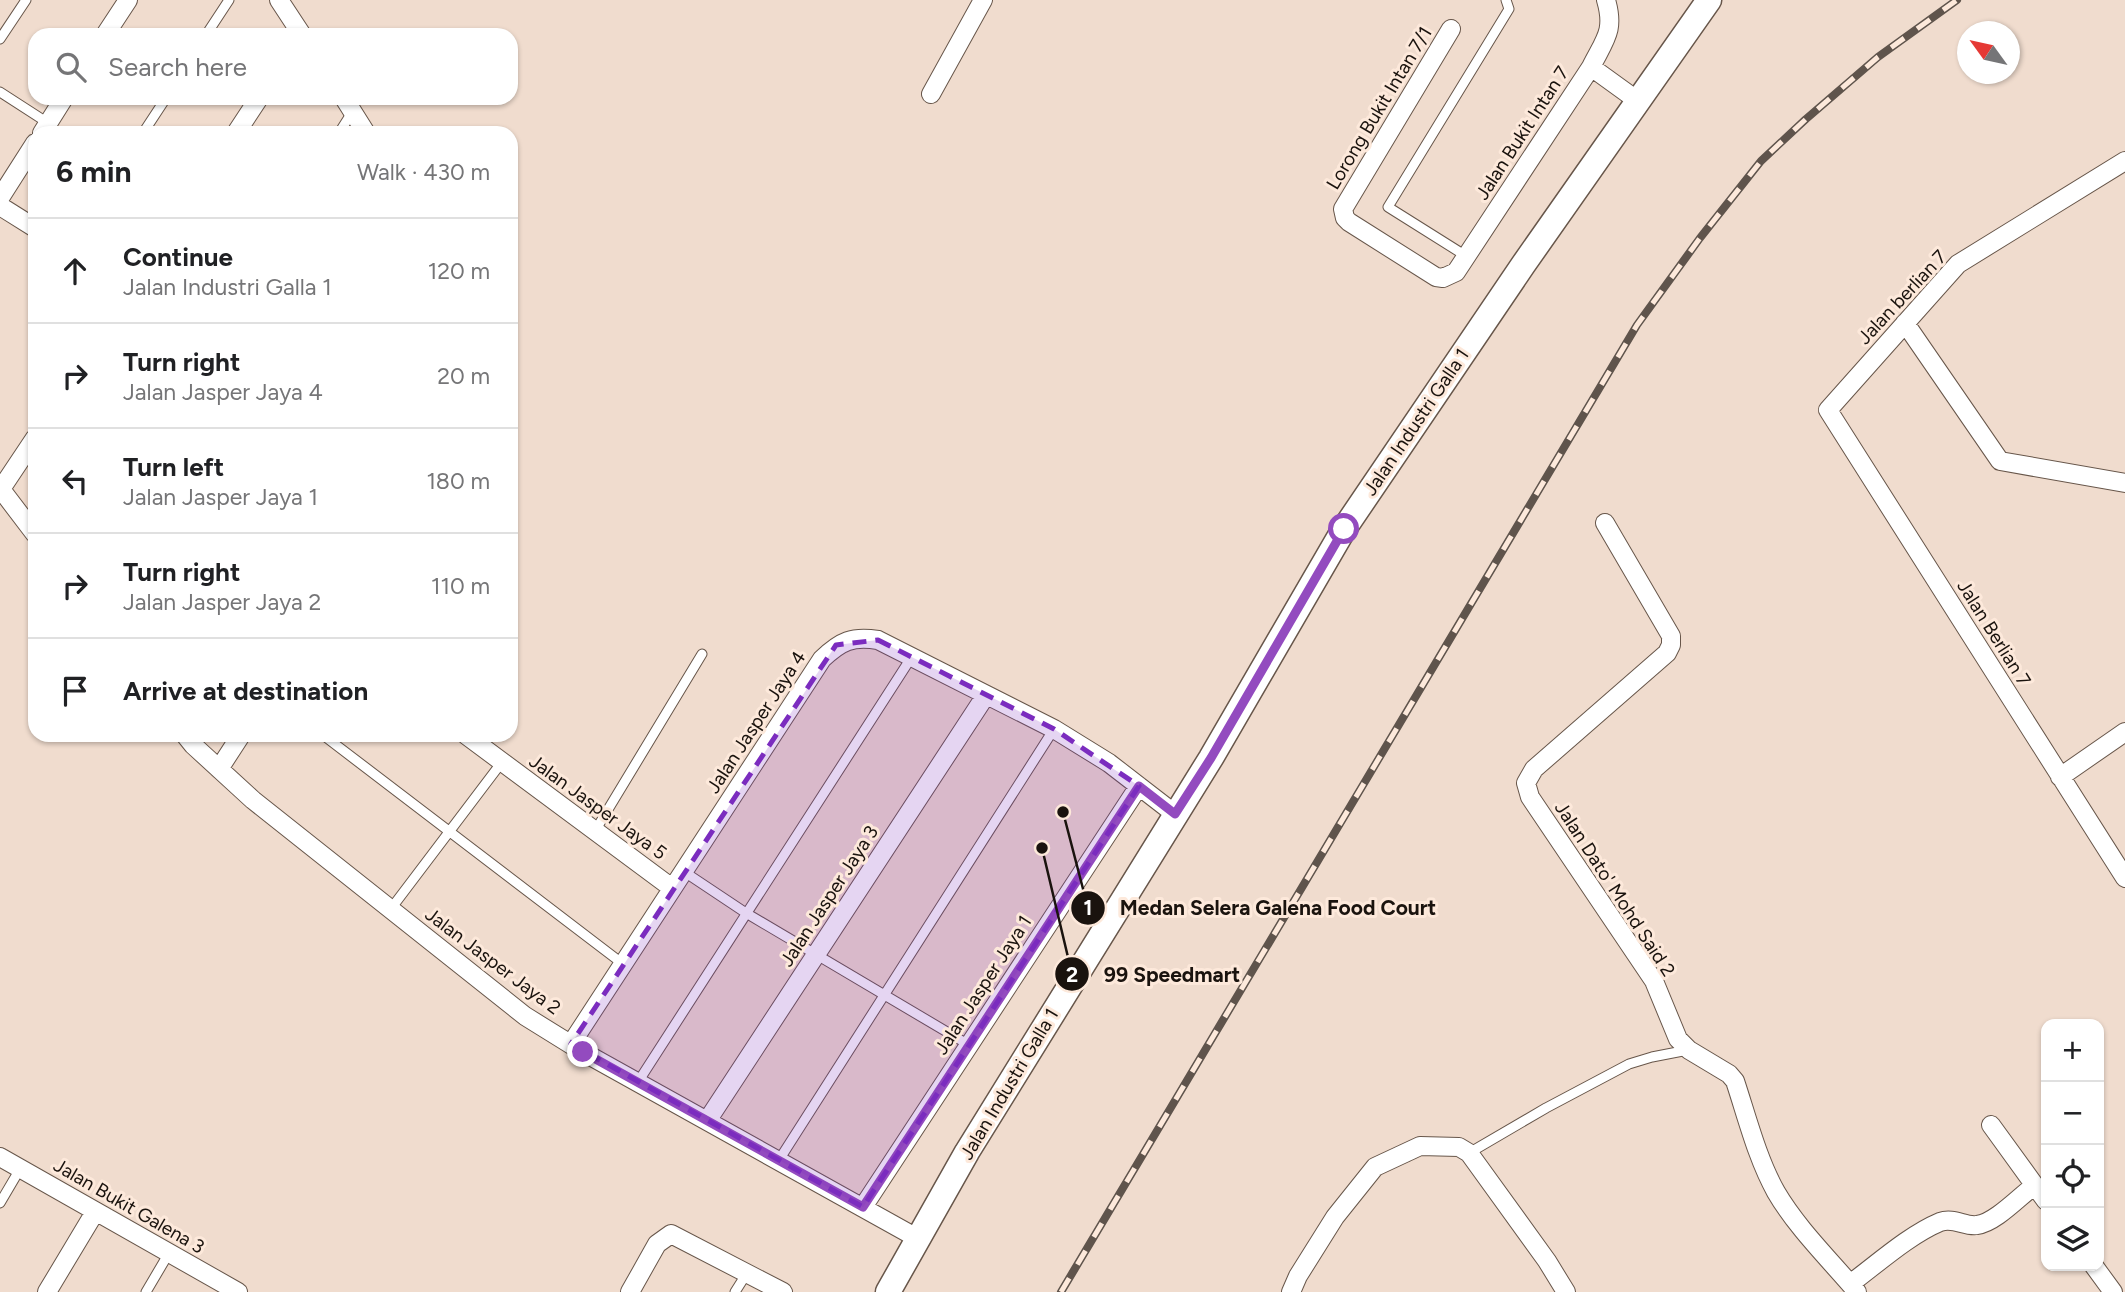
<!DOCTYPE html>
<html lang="en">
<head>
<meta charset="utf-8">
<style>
  :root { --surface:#fff; --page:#f6f6f6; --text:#202124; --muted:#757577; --line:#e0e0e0 }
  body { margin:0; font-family:Figtree,sans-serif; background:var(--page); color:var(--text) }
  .controls { position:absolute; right:21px; bottom:21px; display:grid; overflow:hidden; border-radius:14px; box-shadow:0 2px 5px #0004 }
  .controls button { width:63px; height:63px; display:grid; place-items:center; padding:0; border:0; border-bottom:2px solid var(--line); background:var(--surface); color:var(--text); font:35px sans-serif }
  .compass { position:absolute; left:1957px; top:21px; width:63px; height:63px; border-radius:50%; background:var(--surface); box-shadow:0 2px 5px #0004; rotate:303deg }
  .stop { position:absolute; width:21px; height:21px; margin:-16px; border:5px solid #934bbf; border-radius:50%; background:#fff }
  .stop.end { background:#934bbf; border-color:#fff; box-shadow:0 2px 7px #0008 }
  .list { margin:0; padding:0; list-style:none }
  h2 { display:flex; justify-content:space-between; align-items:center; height:91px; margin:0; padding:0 28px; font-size:30px }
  h2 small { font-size:23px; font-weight:400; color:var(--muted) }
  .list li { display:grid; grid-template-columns:46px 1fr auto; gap:21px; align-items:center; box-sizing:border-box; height:105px; padding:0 28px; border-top:2px solid var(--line) }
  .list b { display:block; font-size:26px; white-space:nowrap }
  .list p { margin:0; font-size:23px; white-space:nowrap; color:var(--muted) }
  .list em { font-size:23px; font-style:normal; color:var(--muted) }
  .icon { flex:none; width:38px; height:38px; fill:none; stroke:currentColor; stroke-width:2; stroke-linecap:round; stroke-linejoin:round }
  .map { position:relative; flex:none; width:2125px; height:1292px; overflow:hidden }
  .search { position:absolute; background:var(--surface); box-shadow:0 2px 5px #0004; left:28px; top:28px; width:490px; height:77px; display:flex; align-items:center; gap:18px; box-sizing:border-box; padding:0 24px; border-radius:21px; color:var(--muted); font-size:26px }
  .panel { position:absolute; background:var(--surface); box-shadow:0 2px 5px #0004; left:28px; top:126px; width:490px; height:616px; border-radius:21px }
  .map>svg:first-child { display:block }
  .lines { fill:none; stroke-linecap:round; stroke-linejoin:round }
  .lane-casing { stroke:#67564a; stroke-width:11 }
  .street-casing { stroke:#67564a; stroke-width:20 }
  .secondary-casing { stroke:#67564a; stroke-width:27 }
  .lane { stroke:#fff; stroke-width:9 }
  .street { stroke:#fff; stroke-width:18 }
  .secondary { stroke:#fff; stroke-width:24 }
  .rail-casing { stroke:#5f544c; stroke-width:8 }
  .rail { stroke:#fde9db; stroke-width:5; stroke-dasharray:16; stroke-linecap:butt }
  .route { stroke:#934bbf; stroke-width:9 }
  .marked { fill:#7b2cbf; fill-opacity:0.2; stroke:#7b2cbf; stroke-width:5; stroke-dasharray:14 9; stroke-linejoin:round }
  .labels { text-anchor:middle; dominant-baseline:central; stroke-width:6; stroke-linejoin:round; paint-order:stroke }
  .street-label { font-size:19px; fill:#1a130e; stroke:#fde9db }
  .leader { fill:none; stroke:#1a130e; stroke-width:2.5 }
  .callout-dot { fill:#1a130e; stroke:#fde9db; stroke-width:2.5 }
  .mark-label { font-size:21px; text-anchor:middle; font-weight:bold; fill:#fff }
  .callout-label { font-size:21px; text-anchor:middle; font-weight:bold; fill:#1a130e; stroke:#fde9db; stroke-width:6; stroke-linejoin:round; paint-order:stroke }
</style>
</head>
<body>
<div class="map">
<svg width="2125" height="1292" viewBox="0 0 2125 1292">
  <rect width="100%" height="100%" fill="#f0dcce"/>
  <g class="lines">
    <g class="lane-casing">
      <path id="lane" d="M206 35 229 0
        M0 39 26 0
        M0 92 48 123
        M143 133 166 98
        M339 133 353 111
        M1466 256 1388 207 1509 9 1506 0
        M323 735 623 964
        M595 831 702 654
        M683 871 746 913 969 1045
        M390 910 502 762
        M638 1082 911 658
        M1469 1153 1546 1108 1629 1064 1652 1057 1688 1050
        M779 1160 1054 729
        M0 1203 20 1169
        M146 1292 169 1253
        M735 1292 747 1273"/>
    </g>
    <g class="street-casing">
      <path id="street" d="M279 0 302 35
        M1451 29 1343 209 1345 218 1349 222 1436 277 1443 278 1456 272 1591 67C1605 39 1615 31 1606 0
        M105 35 128 0
        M1591 67 1638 101
        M931 94 983 0
        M344 98 366 133
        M42 133 64 98
        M236 133 259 98
        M2125 161 1958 264 1828 410 2125 878
        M0 198 35 143
        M0 206 35 228
        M1905 323 2000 461 2125 483
        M0 488 35 534
        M1 489 35 438
        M1605 523 1671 636V645L1667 653 1534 769 1526 783 1530 797 1654 981 1678 1039 1689 1050 1729 1074 1735 1081C1747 1117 1757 1158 1776 1192 1797 1228 1830 1260 1857 1292
        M185 735 193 745 253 800 525 1016 583 1052 917 1238
        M466 735 672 888
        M219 769 241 735
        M2060 777 2125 732
        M571 1044 822 659C841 641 852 636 878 640L1054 729 1109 763 1175 814
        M707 1121 986 695
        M1991 1125 2046 1201
        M0 1157 238 1292
        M863 1207 1139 786
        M2094 1266 2113 1292
        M1850 1284C1877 1264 1909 1235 1940 1222 1954 1217 1965 1227 1977 1225 1995 1223 2020 1196 2035 1185
        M47 1292 95 1212
        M630 1292 657 1244 671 1234 783 1292
        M1291 1292 1298 1276 1335 1217 1375 1167 1420 1146 1459 1147 1469 1153 1547 1261 1566 1292"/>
    </g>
    <g class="secondary-casing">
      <path id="secondary" d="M888 1292 967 1152 1211 758 1344 529 1523 265 1709 0"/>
    </g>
    <use href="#lane" class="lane"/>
    <use href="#street" class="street"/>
    <use href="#secondary" class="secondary"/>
    <g class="rail-casing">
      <path id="rail" d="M1061 1292 1637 325 1700 238 1761 161 1806 119 1878 57 1957 0"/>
    </g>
    <use href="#rail" class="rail"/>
  </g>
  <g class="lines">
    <path class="route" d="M583 1052 863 1207 1139 786 1175 814 1211 758 1344 529"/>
  </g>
  <path class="marked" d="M878 640 1054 729 1139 786 863 1207 571 1044 836 645Z"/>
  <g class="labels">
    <g class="street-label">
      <text transform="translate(1379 108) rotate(-59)">Lorong Bukit Intan 7/1</text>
      <text transform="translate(1522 133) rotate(-57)">Jalan Bukit Intan 7</text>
      <text transform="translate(1902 297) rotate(-47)">Jalan berlian 7</text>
      <text transform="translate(1416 422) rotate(-56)">Jalan Industri Galla 1</text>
      <text transform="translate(1994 633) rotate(58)">Jalan Berlian 7</text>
      <text transform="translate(756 722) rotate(-57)">Jalan Jasper Jaya 4</text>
      <text transform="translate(598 807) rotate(36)">Jalan Jasper Jaya 5</text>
      <text transform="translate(1615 889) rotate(57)">Jalan Dato' Mohd Said 2</text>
      <text transform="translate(829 896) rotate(-57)">Jalan Jasper Jaya 3</text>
      <text transform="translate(493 961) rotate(37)">Jalan Jasper Jaya 2</text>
      <text transform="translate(983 985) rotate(-57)">Jalan Jasper Jaya 1</text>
      <text transform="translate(1009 1084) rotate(-59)">Jalan Industri Galla 1</text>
      <text transform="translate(129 1206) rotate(30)">Jalan Bukit Galena 3</text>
    </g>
  </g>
  <path class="leader" d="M1063 812L1088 908M1042 848L1072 974"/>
  <g class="callout-dot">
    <circle cx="1063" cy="812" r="7"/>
    <circle cx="1042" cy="848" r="7"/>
    <circle cx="1088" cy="908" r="18"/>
    <circle cx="1072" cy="974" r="18"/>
  </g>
  <g class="mark-label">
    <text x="1088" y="915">1</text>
    <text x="1072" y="982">2</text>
  </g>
  <g class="callout-label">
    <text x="1278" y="915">Medan Selera Galena Food Court</text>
    <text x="1172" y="982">99 Speedmart</text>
  </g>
</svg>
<div class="controls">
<button>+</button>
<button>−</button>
<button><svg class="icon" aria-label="locate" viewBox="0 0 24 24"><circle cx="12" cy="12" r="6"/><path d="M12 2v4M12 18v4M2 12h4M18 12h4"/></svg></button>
<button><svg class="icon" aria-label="layers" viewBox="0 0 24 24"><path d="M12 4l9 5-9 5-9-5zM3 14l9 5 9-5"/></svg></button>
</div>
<svg class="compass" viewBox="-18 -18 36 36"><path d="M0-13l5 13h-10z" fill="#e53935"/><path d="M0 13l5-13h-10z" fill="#757577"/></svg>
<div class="stop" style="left:1344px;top:529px"></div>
<div class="stop end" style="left:583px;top:1052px"></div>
<div class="search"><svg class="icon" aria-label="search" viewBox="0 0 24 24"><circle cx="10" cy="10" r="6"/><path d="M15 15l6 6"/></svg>Search here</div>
<section class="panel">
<h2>6 min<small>Walk · 430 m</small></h2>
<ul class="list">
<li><svg class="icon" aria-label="ahead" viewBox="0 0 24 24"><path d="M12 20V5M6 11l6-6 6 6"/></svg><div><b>Continue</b><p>Jalan Industri Galla 1</p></div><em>120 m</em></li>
<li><svg class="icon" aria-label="right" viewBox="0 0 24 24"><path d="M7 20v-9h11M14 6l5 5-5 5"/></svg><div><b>Turn right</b><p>Jalan Jasper Jaya 4</p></div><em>20 m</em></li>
<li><svg class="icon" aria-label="left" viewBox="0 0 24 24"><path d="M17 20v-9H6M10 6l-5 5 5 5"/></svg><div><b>Turn left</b><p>Jalan Jasper Jaya 1</p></div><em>180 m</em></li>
<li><svg class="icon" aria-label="right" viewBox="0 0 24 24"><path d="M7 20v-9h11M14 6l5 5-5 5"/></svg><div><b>Turn right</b><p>Jalan Jasper Jaya 2</p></div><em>110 m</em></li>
<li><svg class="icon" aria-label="arrive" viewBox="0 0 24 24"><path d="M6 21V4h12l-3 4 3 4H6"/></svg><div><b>Arrive at destination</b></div></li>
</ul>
</section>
</div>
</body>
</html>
